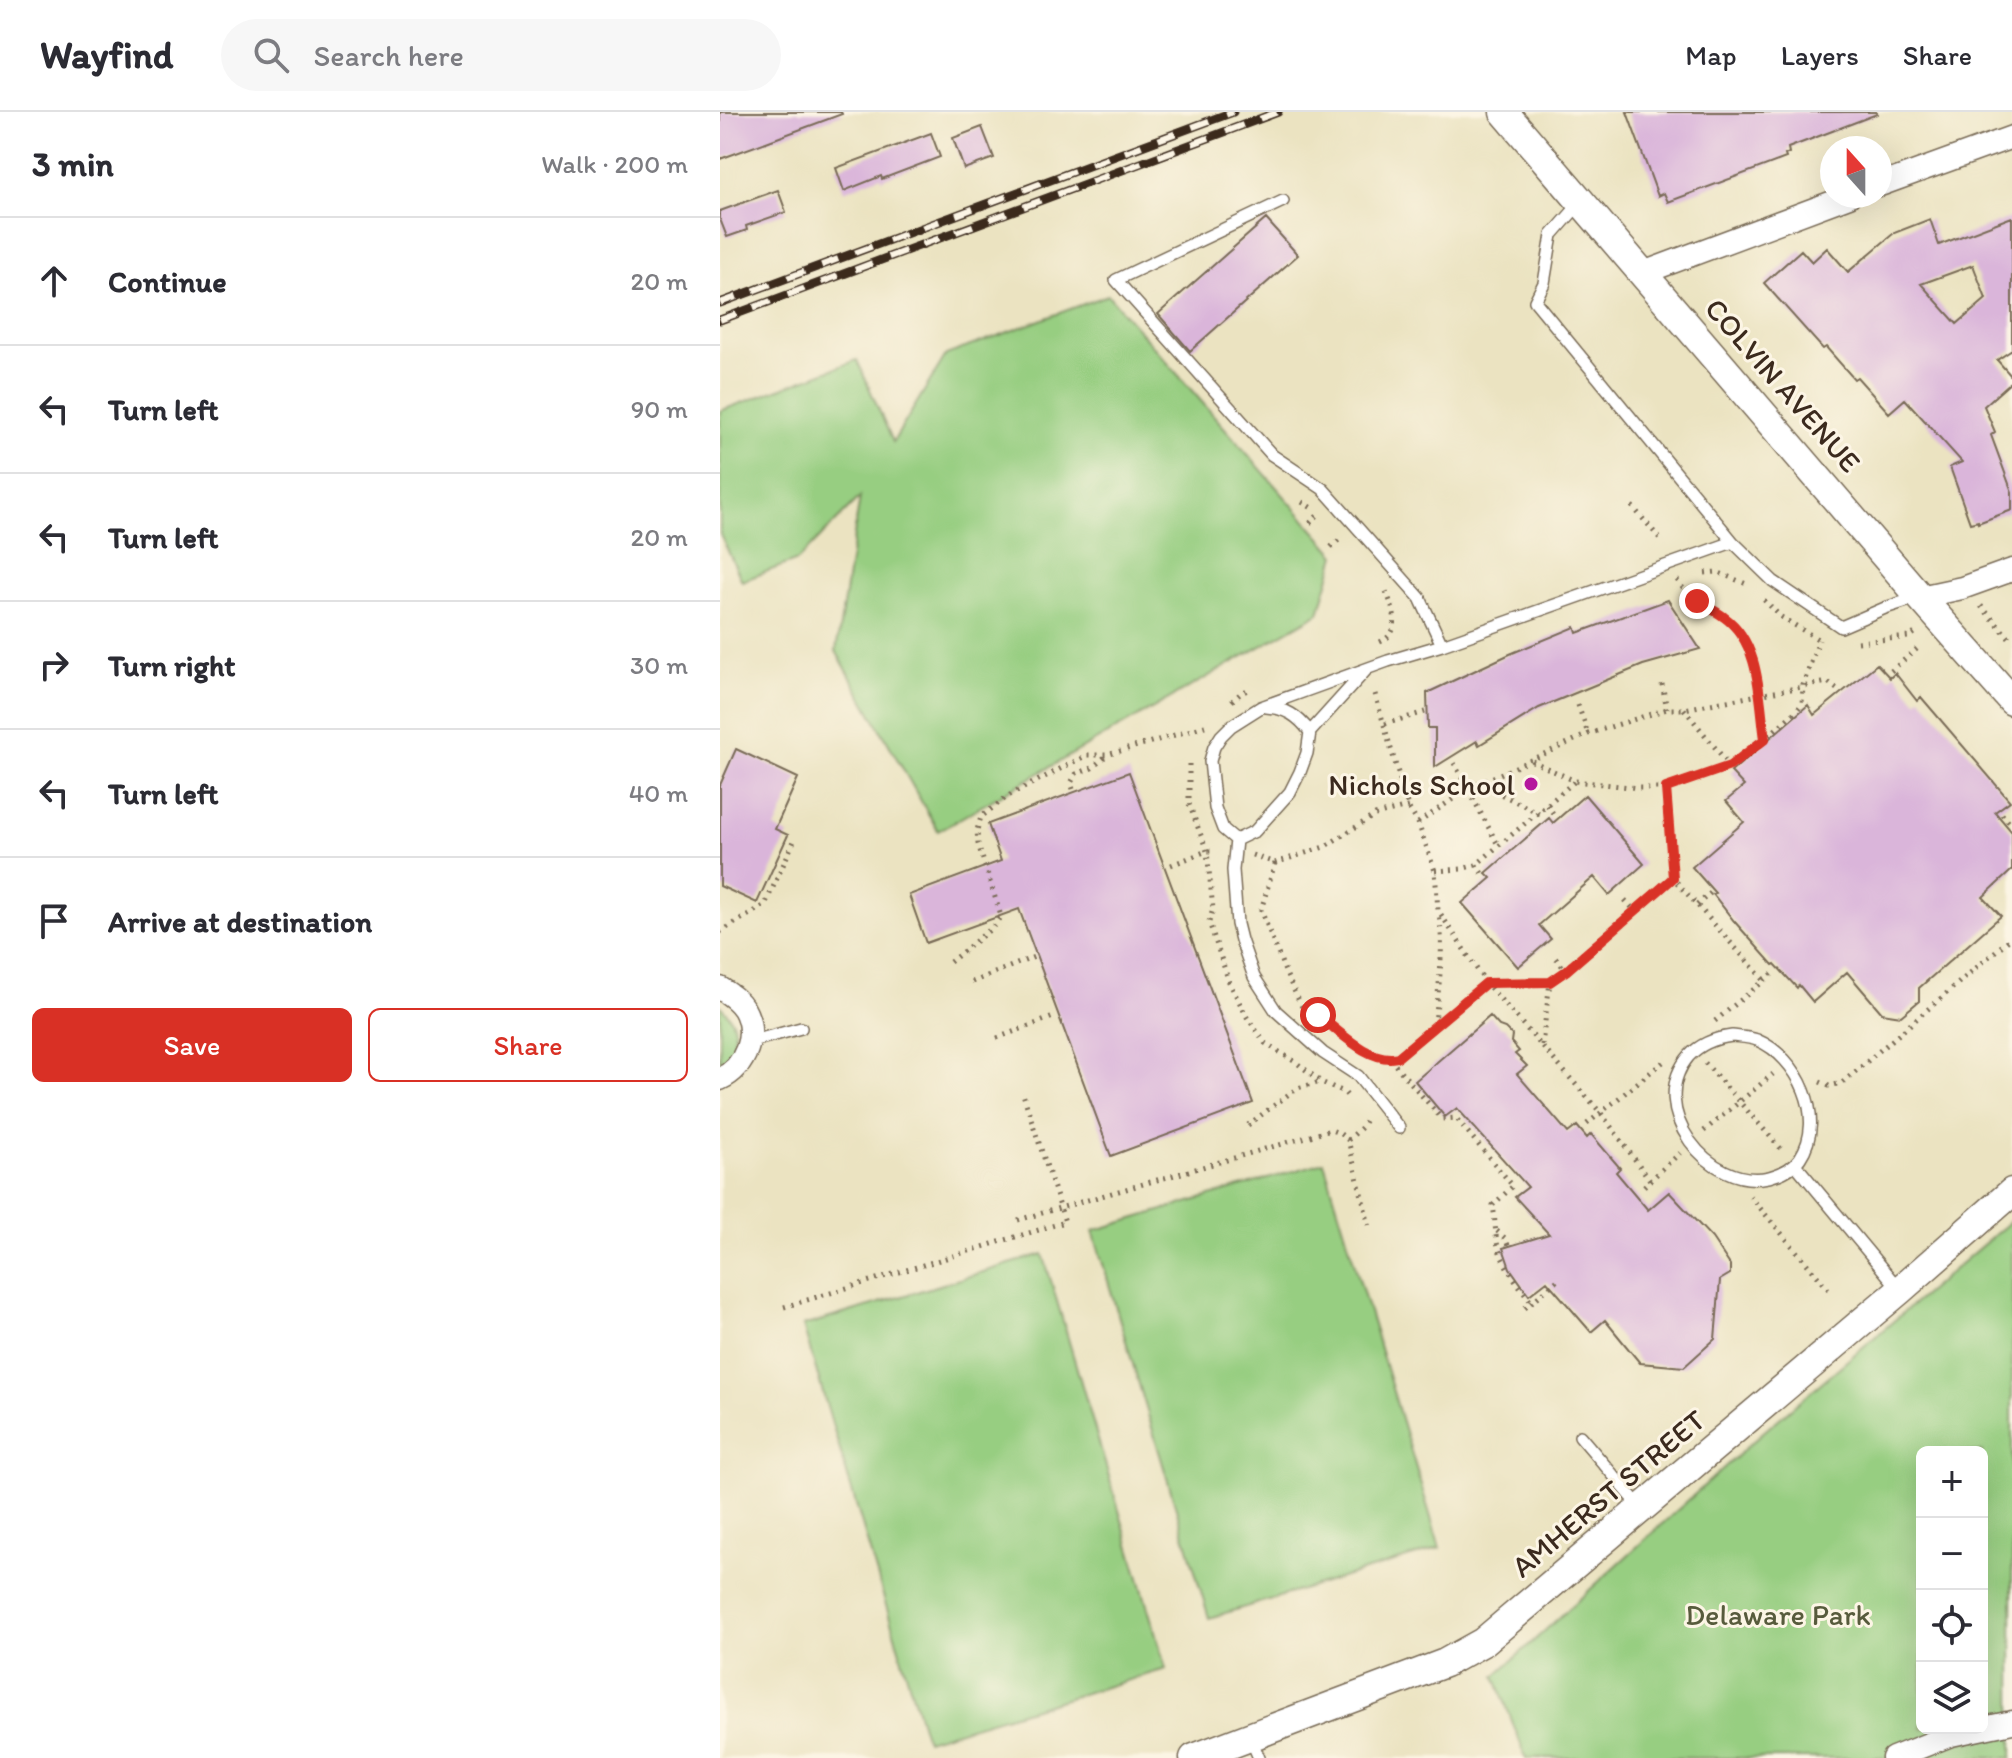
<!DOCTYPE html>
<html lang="en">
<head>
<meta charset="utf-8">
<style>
  :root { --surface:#fff; --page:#f7f7f7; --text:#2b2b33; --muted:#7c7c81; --line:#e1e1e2; --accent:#d93025 }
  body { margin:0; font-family:Itim,sans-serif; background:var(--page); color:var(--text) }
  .controls { position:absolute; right:24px; bottom:24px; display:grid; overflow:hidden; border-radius:12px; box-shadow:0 8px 32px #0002 }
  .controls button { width:72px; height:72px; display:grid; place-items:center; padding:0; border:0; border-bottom:2px solid var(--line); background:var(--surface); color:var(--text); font:40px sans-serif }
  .compass { position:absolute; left:1100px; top:24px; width:72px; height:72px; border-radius:50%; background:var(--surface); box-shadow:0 8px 32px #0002; rotate:339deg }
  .stop { position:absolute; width:24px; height:24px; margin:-18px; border:6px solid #d93025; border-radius:50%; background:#fff }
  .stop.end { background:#d93025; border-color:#fff; box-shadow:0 2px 8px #0008 }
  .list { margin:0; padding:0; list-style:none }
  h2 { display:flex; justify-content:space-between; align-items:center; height:104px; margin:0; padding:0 32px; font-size:34px }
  h2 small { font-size:26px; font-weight:400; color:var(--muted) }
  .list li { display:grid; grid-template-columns:52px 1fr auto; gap:24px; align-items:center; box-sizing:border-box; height:128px; padding:0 32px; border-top:2px solid var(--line) }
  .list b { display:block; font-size:30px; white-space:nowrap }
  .list em { font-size:26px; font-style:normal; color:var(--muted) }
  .actions { display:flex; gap:16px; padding:24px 32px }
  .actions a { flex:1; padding:18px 0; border:2px solid var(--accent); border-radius:12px; text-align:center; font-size:28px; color:var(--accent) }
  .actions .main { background:var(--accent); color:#fff }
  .icon { flex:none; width:44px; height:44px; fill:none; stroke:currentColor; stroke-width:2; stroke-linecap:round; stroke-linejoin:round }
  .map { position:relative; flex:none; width:1292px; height:1646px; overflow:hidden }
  header { display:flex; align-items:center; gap:48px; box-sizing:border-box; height:112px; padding:0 40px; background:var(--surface); border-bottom:2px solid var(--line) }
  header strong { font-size:38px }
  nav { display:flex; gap:44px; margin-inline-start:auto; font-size:28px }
  .search { width:560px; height:72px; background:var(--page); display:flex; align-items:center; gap:20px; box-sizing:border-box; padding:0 28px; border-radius:44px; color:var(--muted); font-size:30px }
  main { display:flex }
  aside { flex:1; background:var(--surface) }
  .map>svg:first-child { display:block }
  .green { fill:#97ce81; stroke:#697c50; stroke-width:2; fill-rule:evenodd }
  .building { fill:#dab5da; fill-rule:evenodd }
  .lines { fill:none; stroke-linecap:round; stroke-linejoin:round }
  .service-casing { stroke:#796b57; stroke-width:14 }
  .minor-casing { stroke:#796b57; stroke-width:25 }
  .tertiary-casing { stroke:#796b57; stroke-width:31 }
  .path { stroke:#796b57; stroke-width:5; stroke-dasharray:2 6; stroke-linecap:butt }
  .service { stroke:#fff; stroke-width:11 }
  .minor { stroke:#fff; stroke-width:22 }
  .tertiary { stroke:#fff; stroke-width:28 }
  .rail-casing { stroke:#3b2a1e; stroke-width:9 }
  .rail { stroke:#fcf5e5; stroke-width:6; stroke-dasharray:18; stroke-linecap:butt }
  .route { stroke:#d93025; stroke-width:10 }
  .poi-dot { fill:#b5179e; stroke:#fcf5e5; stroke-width:3 }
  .labels { text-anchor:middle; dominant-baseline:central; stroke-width:6; stroke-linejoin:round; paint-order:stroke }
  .street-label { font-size:30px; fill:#3b2a1e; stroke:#fcf5e5 }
  .poi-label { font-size:30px; fill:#3b2a1e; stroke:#fcf5e5; text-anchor:end }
  .park-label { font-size:30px; fill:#575b3c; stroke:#fcf5e5 }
</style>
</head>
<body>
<header>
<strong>Wayfind</strong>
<div class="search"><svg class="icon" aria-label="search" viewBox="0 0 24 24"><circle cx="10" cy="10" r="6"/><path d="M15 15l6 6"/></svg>Search here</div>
<nav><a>Map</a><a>Layers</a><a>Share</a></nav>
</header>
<main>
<aside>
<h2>3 min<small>Walk · 200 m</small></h2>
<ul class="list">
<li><svg class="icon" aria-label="ahead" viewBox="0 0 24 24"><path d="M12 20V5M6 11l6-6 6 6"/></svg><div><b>Continue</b></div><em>20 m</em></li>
<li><svg class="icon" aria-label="left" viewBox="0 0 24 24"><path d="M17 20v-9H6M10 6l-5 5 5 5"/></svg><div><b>Turn left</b></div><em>90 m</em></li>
<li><svg class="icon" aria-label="left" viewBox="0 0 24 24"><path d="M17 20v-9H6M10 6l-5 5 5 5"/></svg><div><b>Turn left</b></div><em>20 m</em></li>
<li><svg class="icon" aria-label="right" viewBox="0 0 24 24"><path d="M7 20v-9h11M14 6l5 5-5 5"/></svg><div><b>Turn right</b></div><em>30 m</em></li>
<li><svg class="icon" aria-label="left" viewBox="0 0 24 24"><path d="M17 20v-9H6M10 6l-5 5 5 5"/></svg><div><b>Turn left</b></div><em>40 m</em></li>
<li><svg class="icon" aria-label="arrive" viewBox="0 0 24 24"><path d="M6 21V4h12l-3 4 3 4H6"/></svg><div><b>Arrive at destination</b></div></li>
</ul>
<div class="actions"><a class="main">Save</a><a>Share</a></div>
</aside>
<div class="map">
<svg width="1292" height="1646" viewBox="0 0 1292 1646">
  <rect width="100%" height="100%" fill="#fcf5e5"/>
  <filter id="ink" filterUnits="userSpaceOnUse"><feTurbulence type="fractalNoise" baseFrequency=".0125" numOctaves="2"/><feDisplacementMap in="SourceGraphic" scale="16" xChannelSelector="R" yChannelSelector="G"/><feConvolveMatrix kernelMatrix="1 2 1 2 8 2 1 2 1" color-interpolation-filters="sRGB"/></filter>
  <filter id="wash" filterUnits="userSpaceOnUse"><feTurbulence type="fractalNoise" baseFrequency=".006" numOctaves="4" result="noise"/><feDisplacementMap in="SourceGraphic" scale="32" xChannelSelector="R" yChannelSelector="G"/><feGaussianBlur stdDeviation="1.8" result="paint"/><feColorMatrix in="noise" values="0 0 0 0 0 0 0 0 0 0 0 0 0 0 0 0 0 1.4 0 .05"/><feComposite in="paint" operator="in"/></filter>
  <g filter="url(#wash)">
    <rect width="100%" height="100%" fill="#ebe3c1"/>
    <path class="green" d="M388 183 616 443 599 501 218 719 116 539 140 385 78 448 22 469 0 422V299L137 248 173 330 226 243Z
      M0 894C20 911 19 935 0 952Z
      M604 1050 720 1436 489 1506 373 1119Z
      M1292 1108V1646H806L775 1564 1041 1322ZM1202 1340H1262V1616H1202Z
      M323 1142 446 1557 206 1628 83 1214Z"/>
    <g id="blocks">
      <path class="building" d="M0 0H121L122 2 0 47Z
        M907 0H1156L1157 2 1068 36 1069 41 1065 43 1066 46 948 90 944 81 938 84Z
        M262 15 274 46 244 57 233 26Z
        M211 21 220 45 162 67 161 64 124 79 116 56Z
        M58 78 66 100 26 114 27 118 7 125 0 107V99Z
        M1292 105V238L1277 248 1292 265V269L1264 294 1275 320 1271 323 1292 380V398L1258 411V409L1250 411 1230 355 1242 350 1185 287 1169 301 1137 265 1134 267 1106 235 1103 237 1044 171 1081 138 1092 150 1107 136 1128 160 1174 121 1210 107 1219 133ZM1253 153 1266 187 1237 212 1201 172Z
        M546 107 578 143 470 239 438 202Z
        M948 488 980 537 923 553 819 596 759 633 757 629 715 655V616H708L707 581 790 542 855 515 857 521Z
        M1157 552 1170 566 1175 561 1197 589 1201 585 1290 689 1275 700 1292 720V758L1263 785 1281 804 1199 876V889L1181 904 1162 901 1127 860 1093 890 1079 873 1077 876 1055 852 1053 853 1014 809 993 782 995 781 972 755 1024 710 1006 689 1024 674 1011 660 1088 593 1094 603Z
        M16 637 78 666 55 717 68 723 37 791 0 774V673Z
        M409 660 533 991 391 1044 299 797 206 831 189 783 281 749 268 712Z
        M865 683 924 752 889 783 874 765 819 813 831 827 798 855 742 791 771 766 766 761 829 706 833 711Z
        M770 904 779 914 785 916 792 923 791 930 799 939 795 942 807 954 797 962 848 1021 857 1014 867 1026 871 1022 900 1056 896 1060 928 1098 949 1080 992 1126 1010 1153V1162L1000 1168 995 1227 964 1255 920 1251 885 1208 871 1220 827 1169 809 1183 790 1156 783 1136 829 1122 795 1085 808 1075 737 996 725 1005 695 969Z"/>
    </g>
  </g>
  <g filter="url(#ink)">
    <use href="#blocks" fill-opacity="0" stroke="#796b57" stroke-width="2"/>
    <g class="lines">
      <g class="service-casing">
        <path id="service" d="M563 89 396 168 552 343 603 377 700 486 722 533
          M861 90 832 123 824 171 815 189 1013 430 1053 469 1121 515 1165 496 1196 486
          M546 595C566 596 578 604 590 620
          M516 728 503 717 495 696 490 649 494 635 501 624 511 614 541 595 668 549 722 533 1013 430
          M516 728 513 758 517 812 521 828 534 865 556 899 603 941 638 964 679 1016
          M516 728 535 719 570 680 580 660 587 641 590 620 646 558
          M1012 924C1020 925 1029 925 1037 928 1078 945 1107 1006 1080 1046 1073 1056 1061 1062 1049 1065 990 1079 924 996 969 944 981 931 996 926 1012 924Z
          M30 927H40L81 916
          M1075 1052 1180 1178
          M860 1324 922 1397
          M530 1625 539 1646"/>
      </g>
      <g class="minor-casing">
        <path id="minor" d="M1160 73 1292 25
          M923 161 1129 84
          M1200 485 1242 476 1292 458
          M0 876C9 882 18 887 24 897 38 922 26 955 0 967
          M1173 1646 1231 1623 1292 1610"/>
      </g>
      <g class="tertiary-casing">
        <path id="tertiary" d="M784 0 1200 485 1292 589
          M474 1646 725 1551 763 1530 1180 1178 1292 1080"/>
      </g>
      <path class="path" d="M582 390 595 398
        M912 394 942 429
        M590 411 599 402
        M611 435 621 426
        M985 461 997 460 1029 473
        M957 468 971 487 1006 506 1026 529 1035 551 1045 626
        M1044 488 1061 505 1101 529
        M1261 494 1292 529
        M660 530C684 519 673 496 665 477
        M1138 530 1189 525 1198 519
        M1171 559 1198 536
        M942 572 947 597
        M655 582 688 695 698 711 715 759 718 798 766 871 881 1001 930 1068
        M512 589 521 581 530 577
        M858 593 868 622
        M964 597 1010 654
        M665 612 705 600
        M812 649 855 669 919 676H946L1010 654 1045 627 1077 598 1082 592 1083 573 1099 528
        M734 651 778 733
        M469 652V692L487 739 493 797 489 810 509 870 527 905 545 931 577 951 601 970 624 980 629 986
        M760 672 819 701
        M946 676 953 766 1044 868
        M353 677 351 671 356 662 372 656 386 644
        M827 693 835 704
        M1282 702 1292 714
        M698 711 749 676 868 622 947 597H964L1108 570 1118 578
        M532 743 555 751 604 735 655 703 688 695
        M555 751 541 798 566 862 583 897 598 903 641 938 670 947 678 945 766 871 830 870 953 766
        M451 753 487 739H493
        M756 753 764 764
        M715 759 741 757 756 753 855 669
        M905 788 915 799
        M977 793 994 778
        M0 820 45 793 74 729
        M836 846 846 859
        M230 850 273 815 281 804 258 732 257 718 261 705 288 684 367 643H387L485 614
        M252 870 314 845
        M995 909 1056 859
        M715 912C718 876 725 838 719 803
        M277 926 336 904
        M822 933 830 870
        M670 947 722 1007 736 1006 793 1074 773 1093C775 1105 775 1118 777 1130 782 1153 799 1173 812 1191
        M985 951 1063 1039
        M1100 970 1109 974 1122 971 1292 825
        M867 1012 943 950
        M528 1013 577 976 601 970
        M984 1019 1053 962
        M628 1028 642 1015 647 1005
        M924 1074 960 1041
        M1030 1084 1110 1179
        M298 1108 611 1018 619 1021 628 1028 649 1113
        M777 1119 785 1126 788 1133
        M64 1195 345 1110 303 982
        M805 1196 841 1165"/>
      <use href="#service" class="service"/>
      <use href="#minor" class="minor"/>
      <use href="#tertiary" class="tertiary"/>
      <g class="rail-casing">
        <path id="rail" d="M0 191 513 0
          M0 208 558 0"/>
      </g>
      <use href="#rail" class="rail"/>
    </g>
  </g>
  <g class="lines" filter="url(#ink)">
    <path class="route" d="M598 903C619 919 650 952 678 945L766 871 830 870 846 859 953 766 946 676 1010 654 1045 627C1039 587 1041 531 1004 505 996 499 986 494 977 489"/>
  </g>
  <circle class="poi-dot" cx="811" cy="672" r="8"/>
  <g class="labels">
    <g class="street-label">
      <text transform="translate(1063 273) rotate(49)">COLVIN AVENUE</text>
      <text transform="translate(888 1381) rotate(-40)">AMHERST STREET</text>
    </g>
    <g class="poi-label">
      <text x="795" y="672">Nichols School</text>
    </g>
    <g class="park-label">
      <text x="1058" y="1502">Delaware Park</text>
    </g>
  </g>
</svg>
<div class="controls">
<button>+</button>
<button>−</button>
<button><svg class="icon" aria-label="locate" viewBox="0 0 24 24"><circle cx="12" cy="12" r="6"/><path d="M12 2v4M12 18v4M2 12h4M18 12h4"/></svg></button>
<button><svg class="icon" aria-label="layers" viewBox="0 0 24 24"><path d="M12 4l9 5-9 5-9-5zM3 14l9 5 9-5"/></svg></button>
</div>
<svg class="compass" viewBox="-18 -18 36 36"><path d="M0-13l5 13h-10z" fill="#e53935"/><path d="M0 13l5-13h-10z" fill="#7c7c81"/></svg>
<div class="stop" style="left:598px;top:903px"></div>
<div class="stop end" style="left:977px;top:489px"></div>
</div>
</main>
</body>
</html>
